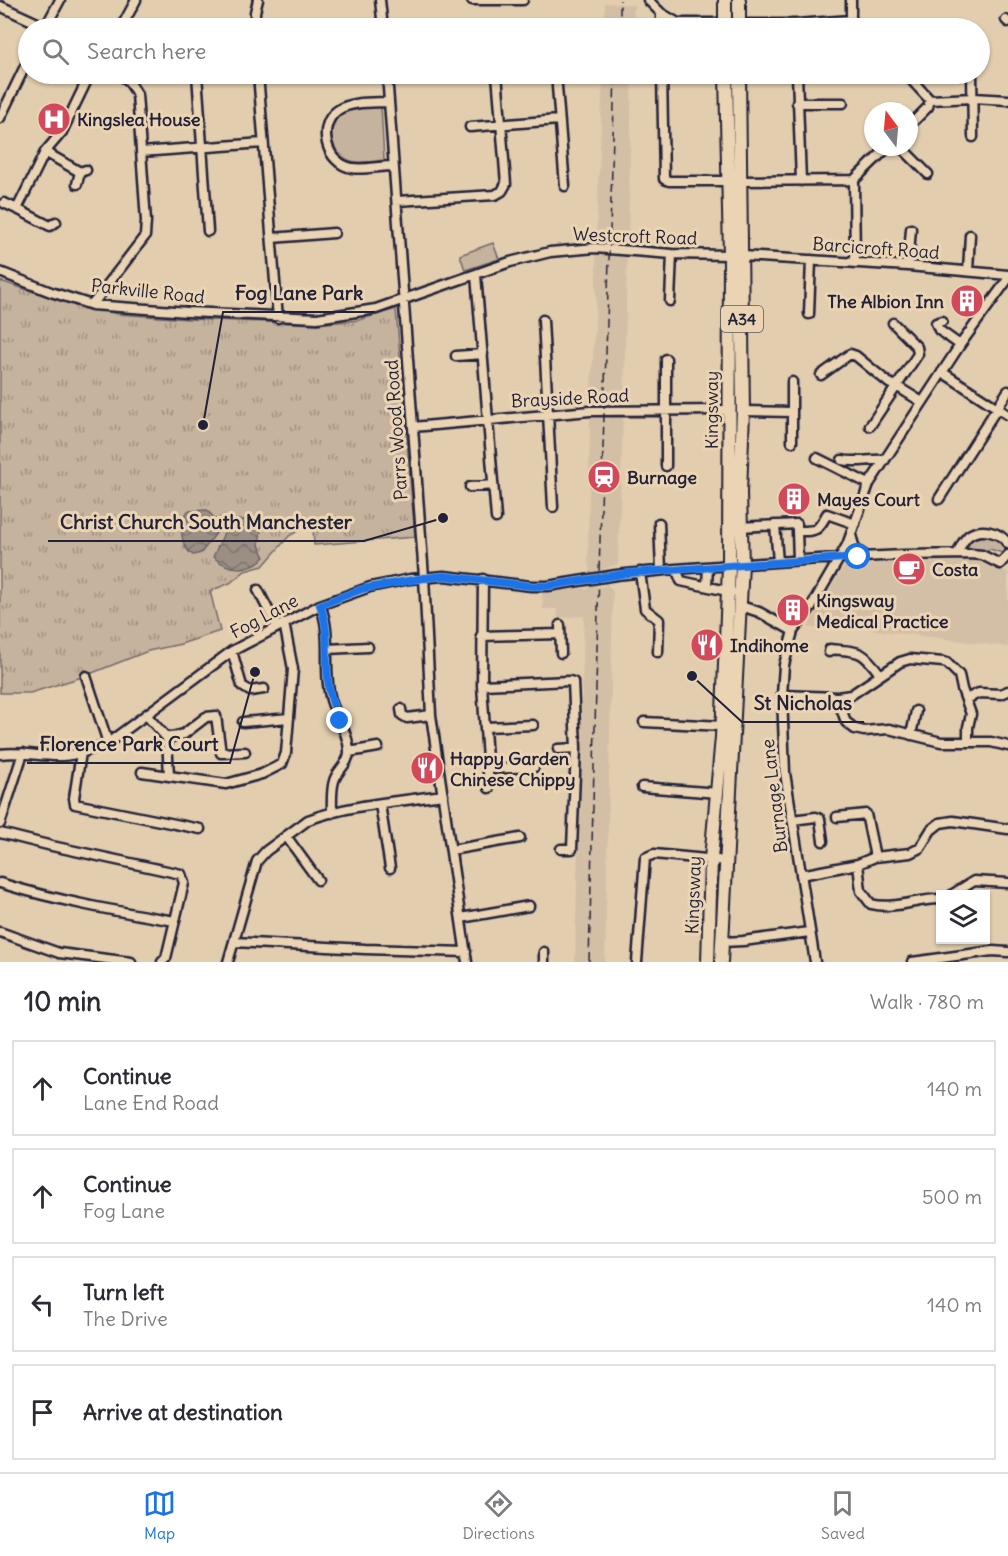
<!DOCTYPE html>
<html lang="en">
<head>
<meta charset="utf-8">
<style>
  :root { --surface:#fff; --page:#f2f2f3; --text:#2b2b33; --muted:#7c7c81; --line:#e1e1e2; --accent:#1a73e8 }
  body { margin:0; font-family:Delius,sans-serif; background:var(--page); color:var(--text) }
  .controls { position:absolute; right:18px; bottom:18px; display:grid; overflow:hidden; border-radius:0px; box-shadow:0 2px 4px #0004 }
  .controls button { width:54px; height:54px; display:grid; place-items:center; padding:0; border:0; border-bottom:2px solid var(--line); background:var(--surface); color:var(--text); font:30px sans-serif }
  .compass { position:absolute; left:864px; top:102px; width:54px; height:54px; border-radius:50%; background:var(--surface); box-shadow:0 2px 4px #0004; rotate:344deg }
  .stop { position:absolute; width:18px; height:18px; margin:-14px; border:4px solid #1a73e8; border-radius:50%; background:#fff }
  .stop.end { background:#1a73e8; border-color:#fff; box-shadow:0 2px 6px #0008 }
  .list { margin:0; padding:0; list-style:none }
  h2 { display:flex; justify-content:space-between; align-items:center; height:78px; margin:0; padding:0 24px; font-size:26px }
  h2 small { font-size:20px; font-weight:400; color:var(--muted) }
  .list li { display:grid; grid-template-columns:39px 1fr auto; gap:18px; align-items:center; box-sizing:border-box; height:96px; margin:0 12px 12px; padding:0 12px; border:2px solid var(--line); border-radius:0px }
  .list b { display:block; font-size:22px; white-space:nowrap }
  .list p { margin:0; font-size:20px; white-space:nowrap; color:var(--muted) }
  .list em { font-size:20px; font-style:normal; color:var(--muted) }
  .icon { flex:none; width:33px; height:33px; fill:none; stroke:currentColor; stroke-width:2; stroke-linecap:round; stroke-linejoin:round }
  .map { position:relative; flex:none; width:1008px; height:962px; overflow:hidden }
  .search { position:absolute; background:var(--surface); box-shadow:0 2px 4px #0004; left:18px; right:18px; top:18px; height:66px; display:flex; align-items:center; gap:15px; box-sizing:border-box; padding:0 21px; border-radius:33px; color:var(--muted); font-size:22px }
  .sheet { height:510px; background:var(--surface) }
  nav { display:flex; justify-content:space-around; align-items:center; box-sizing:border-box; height:84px; border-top:2px solid var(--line); background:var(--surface); font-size:16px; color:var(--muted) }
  nav a { display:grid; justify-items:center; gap:3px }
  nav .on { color:var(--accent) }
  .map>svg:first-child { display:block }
  .built { fill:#d3bfa5 }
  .grass { fill:#c6b39d; stroke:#746a6c; stroke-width:1.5 }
  .park { fill:url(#park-tufts); stroke:#746a6c; stroke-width:1.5 }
  .water { fill:url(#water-waves); stroke:#6b6367; stroke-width:1.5 }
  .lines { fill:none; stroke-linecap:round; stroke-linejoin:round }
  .minor-casing { stroke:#22223b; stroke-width:13 }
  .highway-casing { stroke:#22223b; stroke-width:16 }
  .minor { stroke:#ead4b3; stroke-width:8 }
  .highway { stroke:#ead4b3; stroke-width:12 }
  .rail { stroke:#22223b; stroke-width:1.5; stroke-dasharray:9 4.5; stroke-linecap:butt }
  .route { stroke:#1a73e8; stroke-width:8 }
  .labels { text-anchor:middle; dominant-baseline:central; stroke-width:6; stroke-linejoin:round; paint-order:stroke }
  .shield { fill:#ead4b3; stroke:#5e575f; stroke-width:1.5 }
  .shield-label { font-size:16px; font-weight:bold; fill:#22223b }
  .poi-label { font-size:18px; font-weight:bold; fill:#22223b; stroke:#ead4b3; text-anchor:start }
  .street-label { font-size:18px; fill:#22223b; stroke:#ead4b3 }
  .leader { fill:none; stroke:#22223b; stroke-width:2 }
  .callout-dot { fill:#22223b; stroke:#ead4b3; stroke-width:2 }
  .callout-label { font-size:20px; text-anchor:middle; font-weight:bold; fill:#22223b; stroke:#ead4b3; stroke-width:6; stroke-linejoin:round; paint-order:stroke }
</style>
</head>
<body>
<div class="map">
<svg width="1008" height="962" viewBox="0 0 1008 962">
  <defs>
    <pattern id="park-tufts" width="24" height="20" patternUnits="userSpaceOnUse" patternTransform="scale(1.5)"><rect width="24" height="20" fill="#c6b39d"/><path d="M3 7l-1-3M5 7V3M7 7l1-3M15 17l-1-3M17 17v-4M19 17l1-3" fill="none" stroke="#a09181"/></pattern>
    <pattern id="water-waves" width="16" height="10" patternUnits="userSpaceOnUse" patternTransform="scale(1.5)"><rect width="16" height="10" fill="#9b8f84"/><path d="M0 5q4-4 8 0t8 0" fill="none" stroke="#7e746d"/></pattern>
  </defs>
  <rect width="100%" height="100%" fill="#e2cdae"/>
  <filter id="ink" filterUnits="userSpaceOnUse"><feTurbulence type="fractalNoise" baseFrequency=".0167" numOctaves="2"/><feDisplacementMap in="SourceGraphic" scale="12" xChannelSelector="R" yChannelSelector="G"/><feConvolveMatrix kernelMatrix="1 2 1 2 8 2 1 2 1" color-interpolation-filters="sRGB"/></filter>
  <g filter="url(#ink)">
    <path class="built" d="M605 3 634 5 633 28H605Z
      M603 74H632L628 244 596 242Z
      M596 254 627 257 624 406 590 405 596 306Z
      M590 417 609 419V417H623L618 564 590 574 588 559Z
      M971 559 1008 572V647L830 624 829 630 808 627 816 611 819 612 823 606 821 604 845 565Z
      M596 581V587L605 586V581L613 592 605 962H575L584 616 558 618 557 609H543L542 593 585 588V591Z"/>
    <path class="grass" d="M381 106 384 160C374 161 361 164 351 161 329 154 325 124 344 112 354 105 370 107 381 106Z
      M493 243 499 259 465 270 460 255Z
      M979 535C991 534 1002 537 1006 550L1002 553 990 549 986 551 963 549C967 541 971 538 979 535Z"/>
    <path class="park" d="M0 281 46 296 117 314 187 319 318 324 359 320 396 309 415 537 314 545 313 527 301 529 289 536 263 566 245 571 230 583 210 591 220 631 181 644 148 651 82 677 30 693H0Z"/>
    <path class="water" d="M207 510 216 520 217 532 201 553 193 555C179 546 179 524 188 511Z
      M230 520H245L257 524 261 530 259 545 265 557C248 572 229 571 213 557Z"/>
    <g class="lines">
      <g class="minor-casing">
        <path id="minor" d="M380 0 383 28
          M472 0H523
          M648 0 661 13 678 23H725
          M851 0V20L860 28
          M0 6 48 28
          M661 13V28
          M1006 20 1008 22
          M739 24H796L851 20
          M45 28 60 0
          M121 28 136 0
          M255 28V12L258 0
          M197 74 208 231
          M258 74 278 318
          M387 74 424 577 431 715 467 962
          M556 74 565 186
          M662 74 664 179 669 181H729
          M797 74 801 181
          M906 74 930 100 973 98 1008 100
          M972 74 973 137
          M389 102C374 103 352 101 338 110 316 125 326 164 352 168 364 170 380 166 393 166
          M797 103H843
          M0 118 28 60
          M909 126 928 107 930 100
          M470 127 559 120
          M901 147 928 174
          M45 152 80 172
          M141 152 263 143
          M854 180 855 263
          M740 181 854 180 888 147
          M77 184 80 172 86 170
          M397 201 495 195 502 191 506 184 497 74
          M4 203 17 209
          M56 222 50 226 17 209 45 152 62 132 90 74
          M272 238 334 233
          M742 256 908 266 1008 275
          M908 266 911 229
          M968 271 970 235
          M0 272 51 292 92 305 188 312 317 318 376 309 510 262 550 252 595 248 672 254 730 255
          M476 275 496 518
          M670 301 672 254
          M92 305 145 236 146 221 137 94 128 80 119 74
          M809 314 811 260
          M543 320 553 507
          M942 321 936 323 939 330 960 345
          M456 356 483 354
          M666 359V466
          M942 372 1008 415
          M821 375 850 354 856 356 889 383 898 387 922 402
          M792 382V442
          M743 411 792 412
          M870 426 918 354 917 347 893 323
          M413 427 590 411 729 410
          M817 458 869 484
          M842 460C856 463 870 459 884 460
          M470 487 493 485
          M939 499 1008 391
          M659 523 661 570
          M775 525 778 562
          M740 527 797 524V531
          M851 535 855 549 867 557
          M958 553C960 547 963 541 968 536 980 527 1000 531 1008 544
          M798 560 797 531C817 531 817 532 827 514L855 524
          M676 569 681 581 732 592
          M640 572 645 609 659 620 658 652
          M483 579 482 685 489 788
          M707 586 708 567
          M258 590 277 627
          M320 605C333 635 322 669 331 700 336 717 349 734 349 752 349 764 337 770 334 781 331 790 332 803 332 813
          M741 606 759 612 793 631
          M560 625 561 653
          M481 636 560 634
          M327 649 368 647
          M232 651 242 686 250 691 264 689
          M829 652 830 649C860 652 861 649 880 674
          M86 676 108 743
          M482 685 569 681 573 682 576 748 572 849H561
          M782 695 837 697 851 695 900 662 910 659 943 662 947 663 959 675 962 689 971 714 968 727V741
          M837 697 846 722 855 729 864 731 889 729 941 742H991L1008 746
          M966 699 979 693 1001 694 1008 691
          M401 709 402 715 407 718 431 715
          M147 716 167 738 169 776 226 784 262 774 282 764 286 753 293 669 284 623
          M243 722 289 718
          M644 722 722 726
          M485 727 533 725
          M911 735 916 711
          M167 738 184 734 206 717 216 716 221 753 245 752
          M558 749 576 748
          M349 752 378 747
          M81 753 74 798 75 804 200 829
          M0 754C21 751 41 757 62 756 78 755 93 749 108 743L232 651 320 605 370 587 410 579 444 576 531 586H548L616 575 676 569 819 559 904 555 970 554 982 555 1000 564 1008 555
          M487 769 534 767
          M142 772 169 776
          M642 787 718 793
          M380 804 390 868
          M837 817 866 814 875 857
          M792 820 816 817 820 819 823 841
          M0 824 23 753
          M0 833 52 846 181 874 184 883 166 958 162 962
          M286 836 318 880
          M451 850 520 838
          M858 864 861 891 871 904C894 910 917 899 940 899
          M801 875 858 864 875 857 910 853 920 848 931 830 940 823 953 821 1008 829
          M0 883C58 901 115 911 175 921
          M953 894 974 881 1008 883
          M461 918 529 906
          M0 932 59 953 131 962
          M234 942 365 949 466 952
          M722 942 743 941 809 932
          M228 962 257 861 266 851 308 820C347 805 401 801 443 795
          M544 962V952
          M637 962 645 858 654 854 727 861
          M815 962 785 773 782 695 784 665 793 631 811 607 847 545 869 484 960 345 1008 279
          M912 962 992 951 1008 952"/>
      </g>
      <g class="highway-casing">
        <path id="highway" d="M739 0V28
          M725 28V0
          M708 962 711 859 722 737 729 566 730 255 726 74
          M721 962 742 564 740 493 743 411 739 74"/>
      </g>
      <use href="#minor" class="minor"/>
      <use href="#highway" class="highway"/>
      <path class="rail" d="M620 28V0
        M589 962 599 571 615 74"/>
    </g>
  </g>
  <g class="lines" filter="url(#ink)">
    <path class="route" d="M340 721C334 708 329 695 328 680 325 655 330 629 320 605L362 589 424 578 444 576 531 586H548L629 573 858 557"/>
  </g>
  <defs>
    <g id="hospital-disc" transform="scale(1.725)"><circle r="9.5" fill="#d1495b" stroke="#ead4b3"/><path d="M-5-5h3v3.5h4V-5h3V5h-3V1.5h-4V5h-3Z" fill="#fff"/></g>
    <g id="building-disc" transform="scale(1.725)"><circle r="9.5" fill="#d1495b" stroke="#ead4b3"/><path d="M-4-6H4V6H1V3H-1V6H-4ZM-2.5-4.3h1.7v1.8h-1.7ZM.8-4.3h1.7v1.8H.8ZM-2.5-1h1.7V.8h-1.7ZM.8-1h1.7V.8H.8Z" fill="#fff"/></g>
    <g id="station-disc" transform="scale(1.725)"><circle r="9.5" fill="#d1495b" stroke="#ead4b3"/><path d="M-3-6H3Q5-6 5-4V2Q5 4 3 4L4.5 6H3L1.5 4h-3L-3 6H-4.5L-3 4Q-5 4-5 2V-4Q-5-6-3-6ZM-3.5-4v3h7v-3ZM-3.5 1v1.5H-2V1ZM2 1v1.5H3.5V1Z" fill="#fff"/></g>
    <g id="cafe-disc" transform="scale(1.725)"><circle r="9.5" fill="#d1495b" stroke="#ead4b3"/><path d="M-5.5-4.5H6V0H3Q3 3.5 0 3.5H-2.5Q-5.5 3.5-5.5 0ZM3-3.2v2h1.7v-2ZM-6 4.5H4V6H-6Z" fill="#fff"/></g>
    <g id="restaurant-disc" transform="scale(1.725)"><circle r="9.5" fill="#d1495b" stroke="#ead4b3"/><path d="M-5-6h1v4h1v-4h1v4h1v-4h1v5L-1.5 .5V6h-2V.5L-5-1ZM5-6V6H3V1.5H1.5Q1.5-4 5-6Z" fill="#fff"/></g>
  </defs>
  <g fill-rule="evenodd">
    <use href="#hospital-disc" x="54" y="119"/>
    <use href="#building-disc" x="967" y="301"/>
    <use href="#station-disc" x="604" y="477"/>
    <use href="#building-disc" x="794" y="499"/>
    <use href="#cafe-disc" x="909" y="569"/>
    <use href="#building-disc" x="793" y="610"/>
    <use href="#restaurant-disc" x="707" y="645"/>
    <use href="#restaurant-disc" x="427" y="768"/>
  </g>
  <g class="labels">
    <rect class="shield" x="721" y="306" width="42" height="26" rx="4.5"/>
    <g class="shield-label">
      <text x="742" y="319">A34</text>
    </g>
    <g class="poi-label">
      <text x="77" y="119">Kingslea House</text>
      <text x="944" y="301" text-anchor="end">The Albion Inn</text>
      <text x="627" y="477">Burnage</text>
      <text x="817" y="499">Mayes Court</text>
      <text x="932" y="569">Costa</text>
      <text x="816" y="600">Kingsway<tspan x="816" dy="21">Medical Practice</tspan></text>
      <text x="730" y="645">Indihome</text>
      <text x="450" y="758">Happy Garden<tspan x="450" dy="21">Chinese Chippy</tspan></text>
    </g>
    <g class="street-label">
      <text transform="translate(635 236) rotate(2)">Westcroft Road</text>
      <text transform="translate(876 248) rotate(4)">Barcicroft Road</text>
      <text transform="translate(148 291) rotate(6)">Parkville Road</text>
      <text transform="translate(570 398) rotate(-3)">Brayside Road</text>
      <text transform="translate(711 410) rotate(-90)">Kingsway</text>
      <text transform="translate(396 430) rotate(-94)">Parrs Wood Road</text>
      <text transform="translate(264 616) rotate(-28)">Fog Lane</text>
      <text transform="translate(774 796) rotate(-97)">Burnage Lane</text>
      <text transform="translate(693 895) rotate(-88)">Kingsway</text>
    </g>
  </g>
  <path class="leader" d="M203 425L223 312H375M443 518L364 541H48M692 676L742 722H864M255 672L230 763H27"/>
  <g class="callout-dot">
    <circle cx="203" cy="425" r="6"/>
    <circle cx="443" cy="518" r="6"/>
    <circle cx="692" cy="676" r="6"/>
    <circle cx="255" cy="672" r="6"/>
  </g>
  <g class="callout-label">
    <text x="299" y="300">Fog Lane Park</text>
    <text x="206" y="529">Christ Church South Manchester</text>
    <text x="803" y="710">St Nicholas</text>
    <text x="129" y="751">Florence Park Court</text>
  </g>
</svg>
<div class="controls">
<button><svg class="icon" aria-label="layers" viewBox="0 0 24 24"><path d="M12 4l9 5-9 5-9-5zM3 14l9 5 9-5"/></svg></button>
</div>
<svg class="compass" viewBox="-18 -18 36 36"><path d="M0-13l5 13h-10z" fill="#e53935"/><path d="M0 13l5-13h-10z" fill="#7c7c81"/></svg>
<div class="stop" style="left:858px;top:557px"></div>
<div class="stop end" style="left:340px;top:721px"></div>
<div class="search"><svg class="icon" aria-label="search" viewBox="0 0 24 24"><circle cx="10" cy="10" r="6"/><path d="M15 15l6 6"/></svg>Search here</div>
</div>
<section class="sheet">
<h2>10 min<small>Walk · 780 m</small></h2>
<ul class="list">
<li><svg class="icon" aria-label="ahead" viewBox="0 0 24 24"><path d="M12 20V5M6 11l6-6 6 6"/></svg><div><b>Continue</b><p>Lane End Road</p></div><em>140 m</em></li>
<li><svg class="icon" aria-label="ahead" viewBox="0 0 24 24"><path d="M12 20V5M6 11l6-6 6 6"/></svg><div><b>Continue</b><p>Fog Lane</p></div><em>500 m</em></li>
<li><svg class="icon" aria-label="left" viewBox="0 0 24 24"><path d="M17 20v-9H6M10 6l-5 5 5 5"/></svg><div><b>Turn left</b><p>The Drive</p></div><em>140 m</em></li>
<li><svg class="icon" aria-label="arrive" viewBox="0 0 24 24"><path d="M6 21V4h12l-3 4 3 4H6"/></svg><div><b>Arrive at destination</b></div></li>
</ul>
</section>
<nav>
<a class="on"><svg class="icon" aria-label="map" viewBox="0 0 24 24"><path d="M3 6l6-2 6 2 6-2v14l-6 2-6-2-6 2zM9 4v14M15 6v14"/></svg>Map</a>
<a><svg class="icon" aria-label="directions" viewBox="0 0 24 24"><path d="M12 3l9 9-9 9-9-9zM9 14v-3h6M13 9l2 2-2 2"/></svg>Directions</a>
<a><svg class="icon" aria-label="saved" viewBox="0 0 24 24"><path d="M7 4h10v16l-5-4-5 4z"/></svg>Saved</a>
</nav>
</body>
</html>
